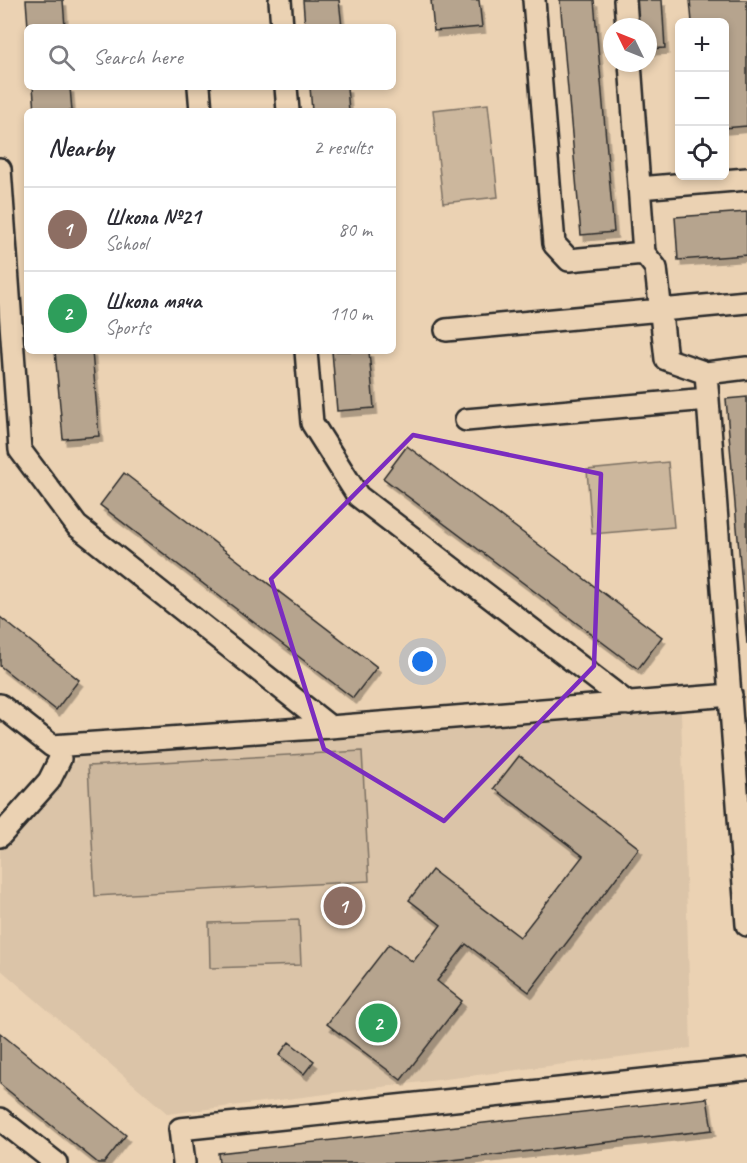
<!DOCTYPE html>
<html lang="en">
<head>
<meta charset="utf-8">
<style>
  :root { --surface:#fff; --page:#f7f7f7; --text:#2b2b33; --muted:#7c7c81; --line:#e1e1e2; --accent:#0b8043 }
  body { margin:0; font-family:Caveat,sans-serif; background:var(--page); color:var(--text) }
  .controls { position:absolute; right:18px; top:18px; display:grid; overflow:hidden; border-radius:9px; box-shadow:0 3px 9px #0003 }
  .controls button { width:54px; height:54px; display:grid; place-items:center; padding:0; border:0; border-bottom:2px solid var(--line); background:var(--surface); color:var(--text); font:30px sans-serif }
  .compass { position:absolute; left:603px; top:18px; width:54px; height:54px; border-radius:50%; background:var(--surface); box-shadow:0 3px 9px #0003; rotate:313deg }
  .you { position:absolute; left:423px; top:662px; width:21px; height:21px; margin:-15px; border:4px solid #fff; border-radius:50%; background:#1a73e8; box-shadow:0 0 0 9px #1a73e833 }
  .badge { display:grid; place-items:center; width:39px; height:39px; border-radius:50%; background:var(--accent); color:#fff; font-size:20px; font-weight:700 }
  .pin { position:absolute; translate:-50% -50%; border:3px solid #fff; box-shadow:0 2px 6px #0006 }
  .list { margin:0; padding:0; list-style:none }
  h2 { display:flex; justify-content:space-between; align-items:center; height:78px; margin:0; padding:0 24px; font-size:26px }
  h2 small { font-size:20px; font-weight:400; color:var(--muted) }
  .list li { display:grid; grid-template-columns:39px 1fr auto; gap:18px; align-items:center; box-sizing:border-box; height:84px; padding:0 24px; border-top:2px solid var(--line) }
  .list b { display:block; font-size:22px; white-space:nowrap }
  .list p { margin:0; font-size:20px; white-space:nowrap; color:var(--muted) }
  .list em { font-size:20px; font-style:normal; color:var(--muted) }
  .icon { flex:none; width:33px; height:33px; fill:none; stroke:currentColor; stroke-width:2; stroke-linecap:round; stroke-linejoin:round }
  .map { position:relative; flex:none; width:747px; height:1163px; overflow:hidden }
  .search { position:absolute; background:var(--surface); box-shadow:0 3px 9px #0003; left:24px; top:24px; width:372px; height:66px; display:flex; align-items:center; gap:15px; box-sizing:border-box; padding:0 21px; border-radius:9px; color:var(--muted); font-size:22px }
  .panel { position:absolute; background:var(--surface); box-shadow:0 3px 9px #0003; left:24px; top:108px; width:372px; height:246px; border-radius:9px }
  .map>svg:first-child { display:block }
  .built { fill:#dbc4a8 }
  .green { fill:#ccb79d; stroke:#7c7164; stroke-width:1.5 }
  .building { fill:#b6a48e; stroke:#2b2b2b; stroke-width:1.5; filter:url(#shadow) }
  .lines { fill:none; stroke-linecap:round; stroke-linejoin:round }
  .minor-casing { stroke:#2b2b2b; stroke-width:26 }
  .minor { stroke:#ebd2b3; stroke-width:21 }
  .marked { fill:none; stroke:#7b2cbf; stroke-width:4.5; stroke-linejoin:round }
</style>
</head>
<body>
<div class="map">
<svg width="747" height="1163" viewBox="0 0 747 1163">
  <defs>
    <filter id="shadow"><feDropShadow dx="3.5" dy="6" stdDeviation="0" flood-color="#0004"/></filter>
  </defs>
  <rect width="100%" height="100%" fill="#ebd2b3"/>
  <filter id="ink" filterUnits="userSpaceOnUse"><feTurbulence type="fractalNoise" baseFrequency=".0167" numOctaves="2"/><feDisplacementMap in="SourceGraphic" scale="12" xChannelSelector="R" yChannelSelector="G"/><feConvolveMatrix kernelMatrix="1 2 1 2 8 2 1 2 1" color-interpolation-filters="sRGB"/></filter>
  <g filter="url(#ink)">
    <path class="built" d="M681 712 691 1048 168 1114 0 969V843L79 756Z"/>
    <path class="green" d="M488 104 498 197 443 203 433 110Z
      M668 462 674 527 592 534 587 470Z
      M362 751 369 881 95 896 88 766Z
      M299 920 301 965 210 968 209 923Z"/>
    <path class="building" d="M26 0H63L65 27H28Z
      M303 0H339L342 27H305Z
      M431 0H479L482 27 434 31Z
      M560 0H594L614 232 581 235Z
      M635 0H662L665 48 648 49V27H636Z
      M690 0H747V126L724 128V22H692Z
      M33 87H70L72 111H35Z
      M310 87H347L349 111H312Z
      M747 212V255L678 260 675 217Z
      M55 351H92L99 436 63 439Z
      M332 351H369L374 408 337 411Z
      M747 397V644L726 399Z
      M407 446 662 637 638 669 383 478Z
      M124 473 377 667 353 698 100 505Z
      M0 617 79 680 56 710 0 666Z
      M519 756 639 848 529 992 466 944 437 981 462 1001 401 1080 327 1024 389 944 413 962 441 925 409 900 432 870 520 937 583 856 494 788Z
      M0 1033 126 1135 104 1163H98L0 1084Z
      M289 1042 314 1061 304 1074 279 1055Z
      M707 1098 712 1130 426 1163H219L218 1153Z"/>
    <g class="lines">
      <g class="minor-casing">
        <path id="minor" d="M280 0 282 27
          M534 0 554 244 569 260 644 253
          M625 0 627 27
          M630 63 644 253 656 268 666 359 706 373 747 925
          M199 87 201 111
          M286 87 288 111
          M0 169 20 450 77 526 330 727
          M639 188 747 179
          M446 330 747 302
          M306 351 312 423 358 496 629 704
          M706 373 747 368
          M466 420 708 399
          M0 705 52 746 330 727 731 695
          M0 836 49 781 60 759 58 746
          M0 1119 56 1163
          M184 1163 180 1129 747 1069"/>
      </g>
      <use href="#minor" class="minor"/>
    </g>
  </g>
  <path class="marked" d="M413 435 601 474 594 666 444 821 324 749 271 579Z"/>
</svg>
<div class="controls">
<button>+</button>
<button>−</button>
<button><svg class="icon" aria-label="locate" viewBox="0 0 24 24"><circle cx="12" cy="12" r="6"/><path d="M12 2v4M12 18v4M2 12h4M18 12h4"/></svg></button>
</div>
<svg class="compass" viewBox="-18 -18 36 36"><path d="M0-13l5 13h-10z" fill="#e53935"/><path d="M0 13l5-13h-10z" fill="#7c7c81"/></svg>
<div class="you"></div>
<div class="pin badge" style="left:343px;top:906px;background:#8d6e63">1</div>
<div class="pin badge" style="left:378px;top:1023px;background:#2e9e5b">2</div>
<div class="search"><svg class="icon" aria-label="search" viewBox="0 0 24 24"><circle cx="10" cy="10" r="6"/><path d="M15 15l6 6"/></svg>Search here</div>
<section class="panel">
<h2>Nearby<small>2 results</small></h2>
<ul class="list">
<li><span class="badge" style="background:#8d6e63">1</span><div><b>Школа №21</b><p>School</p></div><em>80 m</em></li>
<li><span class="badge" style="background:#2e9e5b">2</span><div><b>Школа мяча</b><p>Sports</p></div><em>110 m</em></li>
</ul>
</section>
</div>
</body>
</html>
